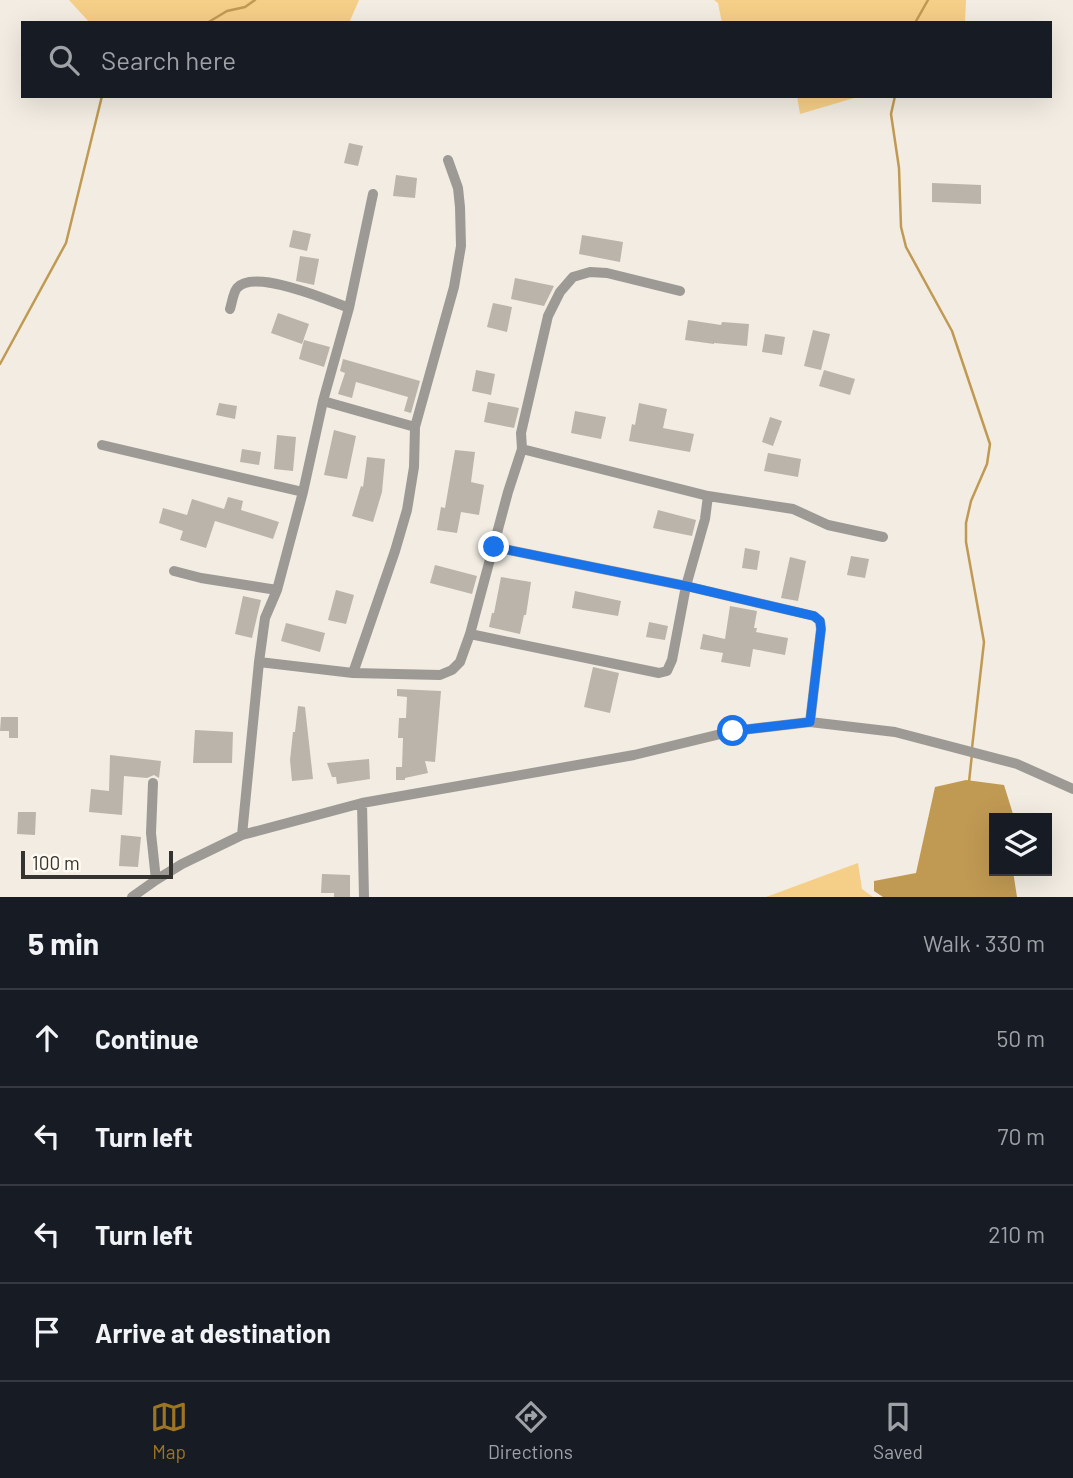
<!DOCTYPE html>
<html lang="en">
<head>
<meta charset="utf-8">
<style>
  :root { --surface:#171b24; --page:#20242c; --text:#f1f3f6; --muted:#9ea1a6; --line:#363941; --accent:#9d7522 }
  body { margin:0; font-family:Barlow,sans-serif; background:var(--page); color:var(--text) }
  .controls { position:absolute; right:21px; bottom:21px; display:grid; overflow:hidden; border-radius:0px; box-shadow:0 7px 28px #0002 }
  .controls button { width:63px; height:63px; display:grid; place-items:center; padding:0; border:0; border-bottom:2px solid var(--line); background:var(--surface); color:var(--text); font:35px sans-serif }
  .scale { position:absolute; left:21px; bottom:18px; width:152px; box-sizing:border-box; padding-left:7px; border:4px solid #35332f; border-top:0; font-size:19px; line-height:24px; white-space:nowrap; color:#35332f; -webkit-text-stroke:5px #fefaf1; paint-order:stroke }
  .stop { position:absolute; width:21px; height:21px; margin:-16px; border:5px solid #1a73e8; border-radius:50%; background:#fff }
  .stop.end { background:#1a73e8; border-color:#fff; box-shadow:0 2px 7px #0008 }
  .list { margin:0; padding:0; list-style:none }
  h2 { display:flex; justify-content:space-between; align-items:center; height:91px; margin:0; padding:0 28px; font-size:30px }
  h2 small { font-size:23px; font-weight:400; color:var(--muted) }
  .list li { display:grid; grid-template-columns:46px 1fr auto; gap:21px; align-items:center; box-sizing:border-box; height:98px; padding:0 28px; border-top:2px solid var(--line) }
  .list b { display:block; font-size:26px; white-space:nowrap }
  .list em { font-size:23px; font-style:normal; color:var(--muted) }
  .icon { flex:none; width:38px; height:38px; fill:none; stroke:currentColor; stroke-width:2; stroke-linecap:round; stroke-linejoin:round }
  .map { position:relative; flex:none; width:1073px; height:897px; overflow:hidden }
  .search { position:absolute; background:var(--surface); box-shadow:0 7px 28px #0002; left:21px; right:21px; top:21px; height:77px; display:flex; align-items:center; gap:18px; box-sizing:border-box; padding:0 24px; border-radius:0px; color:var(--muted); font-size:26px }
  .sheet { height:483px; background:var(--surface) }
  nav { display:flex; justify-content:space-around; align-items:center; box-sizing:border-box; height:98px; border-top:2px solid var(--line); background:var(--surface); font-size:19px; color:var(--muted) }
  nav a { display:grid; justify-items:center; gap:4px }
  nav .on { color:var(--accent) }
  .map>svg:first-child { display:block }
  .green { fill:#f5ce87 }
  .water { fill:#c09a53 }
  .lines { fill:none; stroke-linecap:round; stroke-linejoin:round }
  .stream { stroke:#c09a53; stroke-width:2.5 }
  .building { fill:#bab4aa }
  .minor { stroke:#9d9a96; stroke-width:10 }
  .route { stroke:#1a73e8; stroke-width:9 }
</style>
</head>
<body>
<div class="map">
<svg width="1073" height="897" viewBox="0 0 1073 897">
  <rect width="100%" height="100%" fill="#f2ece2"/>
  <path class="green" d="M69 0H359L349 23H90Z
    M714 0H966L965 23H722L718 3Z
    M797 96H861L800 114Z
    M858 863 862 889 873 897H766Z"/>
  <path class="water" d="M966 780 1004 785 1013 814V818H994V871H1013L1017 897H883L874 891V881L916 873 935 787Z"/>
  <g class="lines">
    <path class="stream" d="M207 23 227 11 245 7 255 0
      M915 23 928 0
      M895 96 891 114 899 168 901 227 906 247 952 331 990 444 987 464 971 501 966 523V542L984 642 972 748
      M0 364 66 243 102 96
      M969 782 972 754"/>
  </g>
  <path class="building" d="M349 143 363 146 358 166 344 163Z
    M396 175 417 178 415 198 393 196Z
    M932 183 981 185V204L932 202Z
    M293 230 311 234 307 251 289 247Z
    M582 235 623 242 620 262 579 254Z
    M300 256 319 259 314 285 296 281Z
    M515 278 554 286 544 306 511 299Z
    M493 303 512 307 507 332 487 327Z
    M278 313 309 324 302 344 271 333Z
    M688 320 721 325 722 322 749 324 747 346 714 343V344L685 340Z
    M813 330 830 334 821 370 804 366Z
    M765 334 785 337 782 355 762 352Z
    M304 340 330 347 324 367 299 359Z
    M343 359 420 381 411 413 404 411 408 397 356 382 352 398 338 394 345 373 340 371Z
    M476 370 495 374 491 395 472 391Z
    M824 370 855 379 850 395 819 386Z
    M488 402 519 408 514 428 484 422Z
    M219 403 237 406 235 419 216 415Z
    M639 403 667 409 663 428 694 434 690 452 629 441 632 424 635 425Z
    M575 411 606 417 601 439 571 433Z
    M770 417 782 421 773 446 762 442Z
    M334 430 356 436 347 479 324 475Z
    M277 435 296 437 293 471 274 469Z
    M242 449 261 452 259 465 240 462Z
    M455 450 475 452 471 482 484 485 479 515 461 512 457 533 437 530 441 507 445 508Z
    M768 453 801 459 798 477 764 471Z
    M367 457 385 459 382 492 373 522 352 516 361 486 363 487Z
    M228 497 243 501 241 510 279 522 273 539 215 521 206 548 180 540 183 531 159 523 163 508 187 515 192 499 224 509Z
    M658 510 696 520 692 536 653 528Z
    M745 548 760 551 757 570 742 568Z
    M851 556 869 559 865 578 847 575Z
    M790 557 806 561 798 601 781 598Z
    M435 565 477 576 472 594 430 583Z
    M501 577 531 582 526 615H524L520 634 489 627 492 613H494Z
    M336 590 354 595 346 624 328 620Z
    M575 591 621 601 618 616 572 608Z
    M243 596 261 600 252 638 235 634Z
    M730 606 757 611 754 628H757L756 632 788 638 785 655 753 649 750 667 721 662 723 653 700 649 703 634 725 639Z
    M649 622 668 626 665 640 646 637Z
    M286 623 325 633 320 652 281 641Z
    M593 667 619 673 610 713 584 707Z
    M397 689 441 691 435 762 425 761 428 773 405 778V780H396V767H402L403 738H398L399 718H406L407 697 397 696Z
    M298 706 305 707 313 779 292 781 290 760 293 732H295Z
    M1 717H18V738H9V731H0Z
    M195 730 233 732 232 763H193Z
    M110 755 161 761 159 778 154 775 147 778 124 776 122 815 89 812 91 789 109 791Z
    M369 759 370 779 337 784 336 777H332L327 763Z
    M18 812H36L35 835 17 834Z
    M121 835 141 837 138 867 119 866Z
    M322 874 350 875V897H334V893H321Z"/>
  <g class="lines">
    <path class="minor" d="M230 309C232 303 233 293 237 288 254 268 328 300 349 308
      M323 401 415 427
      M102 445 303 492
      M522 449 708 496 793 509 828 525 883 537
      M494 547 686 586 705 519 708 496
      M174 571 201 578 277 590
      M470 634 659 673 667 671 672 660 686 586 814 616 820 621 821 629 810 722
      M259 662 353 673 440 675 452 670 460 662 470 634 508 492 522 449 521 433 548 316 560 292 573 277 590 272 607 273 680 291
      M353 673 395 551 407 510 414 467 415 427 454 287 461 246 460 207 458 188 448 160
      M153 783 151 833 156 880
      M362 803 364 897
      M242 835 259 662 265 618 277 590 303 492 323 401 349 308 373 194
      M132 897 156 880 182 864 242 835 362 803 634 755 733 731 810 722 895 732 1017 764 1073 789"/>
  </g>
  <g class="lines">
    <path class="route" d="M494 547 686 586 814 616 820 621 821 629 810 722 733 731"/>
  </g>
</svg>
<div class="controls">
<button><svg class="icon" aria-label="layers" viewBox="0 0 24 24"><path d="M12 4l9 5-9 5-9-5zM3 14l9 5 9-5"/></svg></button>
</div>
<div class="scale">100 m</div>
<div class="stop" style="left:733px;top:731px"></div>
<div class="stop end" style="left:494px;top:547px"></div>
<div class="search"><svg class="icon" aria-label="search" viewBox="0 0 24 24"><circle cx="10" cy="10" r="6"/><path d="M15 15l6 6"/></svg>Search here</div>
</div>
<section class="sheet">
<h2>5 min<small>Walk · 330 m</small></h2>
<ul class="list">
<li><svg class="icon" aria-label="ahead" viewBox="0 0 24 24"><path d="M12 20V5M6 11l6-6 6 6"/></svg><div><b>Continue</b></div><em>50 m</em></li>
<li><svg class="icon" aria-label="left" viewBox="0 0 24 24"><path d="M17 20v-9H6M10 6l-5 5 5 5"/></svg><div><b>Turn left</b></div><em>70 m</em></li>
<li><svg class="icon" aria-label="left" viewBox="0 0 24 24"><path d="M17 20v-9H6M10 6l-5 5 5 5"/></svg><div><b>Turn left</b></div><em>210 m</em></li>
<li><svg class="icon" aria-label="arrive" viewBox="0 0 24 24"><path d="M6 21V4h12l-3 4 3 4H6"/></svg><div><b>Arrive at destination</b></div></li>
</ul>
</section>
<nav>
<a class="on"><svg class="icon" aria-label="map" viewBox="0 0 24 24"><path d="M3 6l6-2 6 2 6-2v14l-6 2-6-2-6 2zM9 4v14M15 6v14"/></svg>Map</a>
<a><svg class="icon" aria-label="directions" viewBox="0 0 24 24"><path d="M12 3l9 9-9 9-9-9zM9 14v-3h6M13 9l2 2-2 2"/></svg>Directions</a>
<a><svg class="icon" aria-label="saved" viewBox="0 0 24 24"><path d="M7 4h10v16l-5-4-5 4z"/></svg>Saved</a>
</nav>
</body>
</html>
